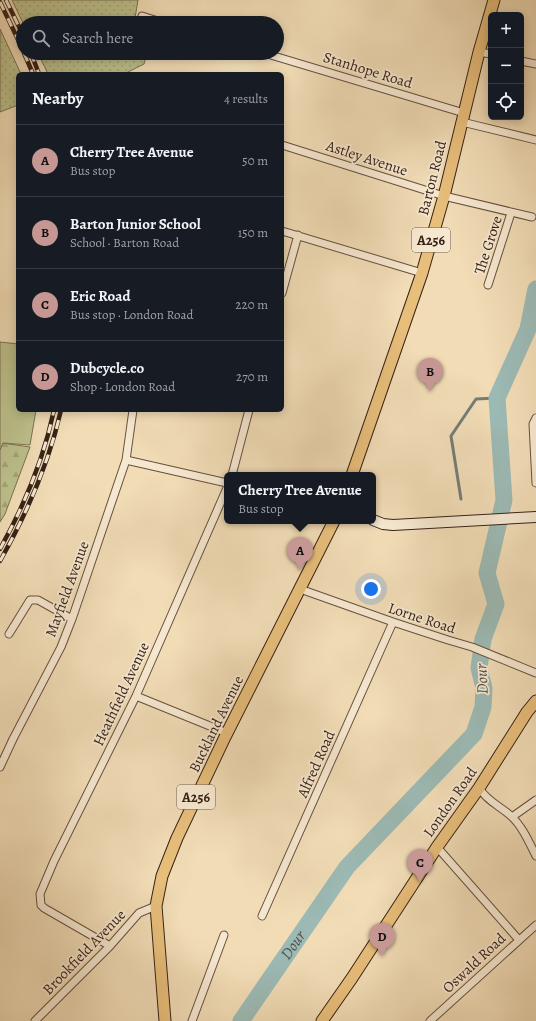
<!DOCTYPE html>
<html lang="en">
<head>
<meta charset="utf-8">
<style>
  :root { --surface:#171b24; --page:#20242c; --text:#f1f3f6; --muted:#9ea1a6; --line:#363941; --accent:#c59692 }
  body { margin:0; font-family:Alegreya,serif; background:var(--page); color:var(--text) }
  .controls { position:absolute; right:12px; top:12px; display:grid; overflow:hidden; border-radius:6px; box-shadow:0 2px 10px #0003 }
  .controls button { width:36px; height:36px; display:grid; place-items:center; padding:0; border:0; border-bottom:1px solid var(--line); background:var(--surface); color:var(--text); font:20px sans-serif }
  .you { position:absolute; left:371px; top:589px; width:14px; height:14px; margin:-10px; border:3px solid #fff; border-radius:50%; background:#1a73e8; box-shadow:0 0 0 6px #1a73e833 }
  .badge { display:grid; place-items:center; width:26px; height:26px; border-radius:50%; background:var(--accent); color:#111; font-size:13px; font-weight:700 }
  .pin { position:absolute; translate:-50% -33px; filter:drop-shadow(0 1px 2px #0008) }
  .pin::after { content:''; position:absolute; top:21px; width:14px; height:12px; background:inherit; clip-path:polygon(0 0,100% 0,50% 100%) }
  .popup { position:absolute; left:224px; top:472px; width:152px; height:52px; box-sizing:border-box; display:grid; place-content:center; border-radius:6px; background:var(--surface); filter:drop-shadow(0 1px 3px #0005); font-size:13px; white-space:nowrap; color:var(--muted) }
  .popup b { font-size:15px; color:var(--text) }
  .popup::after { content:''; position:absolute; left:50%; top:100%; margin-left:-8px; border:8px solid transparent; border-top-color:var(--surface) }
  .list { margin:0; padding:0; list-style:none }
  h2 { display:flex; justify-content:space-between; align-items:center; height:52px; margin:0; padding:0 16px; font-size:17px }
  h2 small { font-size:13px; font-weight:400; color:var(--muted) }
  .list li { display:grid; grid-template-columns:26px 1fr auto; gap:12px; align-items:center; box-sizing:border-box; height:72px; padding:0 16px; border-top:1px solid var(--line) }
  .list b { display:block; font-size:15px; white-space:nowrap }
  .list p { margin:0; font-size:13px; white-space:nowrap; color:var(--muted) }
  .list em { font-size:13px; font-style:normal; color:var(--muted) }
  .icon { flex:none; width:22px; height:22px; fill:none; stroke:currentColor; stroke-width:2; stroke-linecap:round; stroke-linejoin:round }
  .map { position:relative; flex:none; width:536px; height:1021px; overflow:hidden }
  .search { position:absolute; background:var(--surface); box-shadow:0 2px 10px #0003; left:16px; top:16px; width:268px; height:44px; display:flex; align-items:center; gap:10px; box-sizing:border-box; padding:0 14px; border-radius:22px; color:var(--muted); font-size:15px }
  .panel { position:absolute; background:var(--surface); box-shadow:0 2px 10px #0003; left:16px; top:72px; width:268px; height:340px; border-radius:6px }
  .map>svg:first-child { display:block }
  .grass { fill:url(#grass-dots); stroke:#7a7152 }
  .forest { fill:url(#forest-firs); stroke:#7a7152 }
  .green { fill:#bcc08c; stroke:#7a7152 }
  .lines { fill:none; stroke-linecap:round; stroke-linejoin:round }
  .stream { stroke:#747d76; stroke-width:3 }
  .river { stroke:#9cbab5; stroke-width:17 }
  .street-casing { stroke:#66503f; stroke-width:9 }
  .secondary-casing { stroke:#372217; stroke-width:12 }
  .primary-casing { stroke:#372217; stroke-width:13 }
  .street { stroke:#f6e8d0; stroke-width:7 }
  .secondary { stroke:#f6e8d0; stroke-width:10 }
  .primary { stroke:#e8be7b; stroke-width:11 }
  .rail-casing { stroke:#372217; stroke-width:4.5 }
  .rail { stroke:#f6e8d0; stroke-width:3; stroke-dasharray:9; stroke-linecap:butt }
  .labels { text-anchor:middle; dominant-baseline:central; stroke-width:3.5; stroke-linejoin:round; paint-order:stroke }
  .shield { fill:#f6e8d0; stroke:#705d4e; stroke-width:1 }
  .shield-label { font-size:14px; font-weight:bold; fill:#372217 }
  .street-label { font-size:15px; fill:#372217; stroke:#f6e8d0 }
  .water-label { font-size:16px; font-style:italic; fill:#555046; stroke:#f6e8d0 }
</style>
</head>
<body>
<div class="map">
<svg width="536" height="1021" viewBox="0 0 536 1021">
  <defs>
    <pattern id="grass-dots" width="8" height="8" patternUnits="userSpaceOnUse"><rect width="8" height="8" fill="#bcc08c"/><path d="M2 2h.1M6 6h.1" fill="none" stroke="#a2a578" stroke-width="1.8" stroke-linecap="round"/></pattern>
    <pattern id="forest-firs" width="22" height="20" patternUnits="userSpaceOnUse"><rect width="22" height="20" fill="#bcc08c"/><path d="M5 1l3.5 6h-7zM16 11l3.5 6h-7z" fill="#a2a578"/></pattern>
  </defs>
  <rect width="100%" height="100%" fill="#f1dcb6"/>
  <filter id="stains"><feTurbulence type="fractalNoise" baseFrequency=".005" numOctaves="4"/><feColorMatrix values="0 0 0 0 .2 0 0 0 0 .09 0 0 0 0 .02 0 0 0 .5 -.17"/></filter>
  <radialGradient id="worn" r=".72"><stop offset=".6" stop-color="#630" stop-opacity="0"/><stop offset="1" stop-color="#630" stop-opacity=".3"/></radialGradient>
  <path class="grass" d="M12 0H138L135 18 154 23H23Z
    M0 29 21 74H18V105L0 112Z
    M38 53H147L144 64 124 74H48Z"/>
  <path class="forest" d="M2 443 30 447 5 514 0 522V450Z"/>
  <path class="green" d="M0 342 18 344V410H36L30 445 3 443 0 450Z"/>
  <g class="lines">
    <path class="stream" d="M461 499 451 436 476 399 497 398"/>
    <path class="river" id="s1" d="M241 1021 347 867 474 734 483 707 484 688 479 668 483 639 496 604 487 573 504 500 497 398 528 329 536 289"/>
    <g class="street-casing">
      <path id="street" d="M142 16 164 23
        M479 52 491 54
        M264 53 464 113
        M521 61 536 64
        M462 122 536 140
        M282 145 444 196 532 217
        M282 231 422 273
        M488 285 511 213
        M282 293 298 235
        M536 418 533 424 536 483
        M126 460 227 483
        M232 475 249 410
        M300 589 393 622 448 640 472 647 536 673
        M9 634 30 600H38L72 619
        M136 696 227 733
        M0 767 13 739 61 647 72 619 126 460 133 410
        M479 788C487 801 500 806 511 816 522 826 529 842 536 856
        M512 817 536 800
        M437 847 519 940
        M262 916 393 622
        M110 946 44 908 41 905 40 894 54 861 136 696 227 488
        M35 1021 110 946 139 913 156 906
        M192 1021 224 935
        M430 1021 536 925"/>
    </g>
    <g class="secondary-casing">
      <path id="secondary" d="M373 520 383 524 393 525 536 517"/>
    </g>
    <g class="primary-casing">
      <path id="primary" d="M352 475 422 273 444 196 479 52 494 0
        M165 1021 156 906 162 876 177 838 225 737 334 521
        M322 1021 352 978 437 847 479 788 527 712 536 701"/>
    </g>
    <use href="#street" class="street"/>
    <use href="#secondary" class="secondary"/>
    <use href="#primary" class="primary"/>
    <g class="rail-casing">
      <path id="rail" d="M6 0 23 35
        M0 2 23 50
        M24 53 33 74
        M31 53 39 74
        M0 549C24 506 44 458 54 410
        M0 561C26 515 49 463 61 410"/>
    </g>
    <use href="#rail" class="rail"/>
  </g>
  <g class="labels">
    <g class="shield">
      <rect x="412" y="228" width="38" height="24" rx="3"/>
      <rect x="177" y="785" width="38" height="24" rx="3"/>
    </g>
    <g class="shield-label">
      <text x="431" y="240">A256</text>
      <text x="196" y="797">A256</text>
    </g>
    <g class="street-label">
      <text transform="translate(368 70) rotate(17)">Stanhope Road</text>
      <text transform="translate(367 158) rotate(18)">Astley Avenue</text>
      <text transform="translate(432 178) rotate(-76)">Barton Road</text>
      <text transform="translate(488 245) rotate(-72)">The Grove</text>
      <text transform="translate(67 589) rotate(-70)">Mayfield Avenue</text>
      <text transform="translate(422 618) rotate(18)">Lorne Road</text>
      <text transform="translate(121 694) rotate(-65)">Heathfield Avenue</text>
      <text transform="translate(216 724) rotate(-64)">Buckland Avenue</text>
      <text transform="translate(316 764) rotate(-66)">Alfred Road</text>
      <text transform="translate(450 802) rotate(-55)">London Road</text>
      <text transform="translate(84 952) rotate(-46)">Brookfield Avenue</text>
      <text transform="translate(474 963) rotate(-43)">Oswald Road</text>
    </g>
    <g class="water-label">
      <text transform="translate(482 679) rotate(-93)">Dour</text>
      <text stroke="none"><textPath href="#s1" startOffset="92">Dour</textPath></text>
    </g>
  </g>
  <rect width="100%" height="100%" filter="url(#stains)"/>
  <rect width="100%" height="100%" fill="url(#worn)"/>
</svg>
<div class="controls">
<button>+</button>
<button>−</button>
<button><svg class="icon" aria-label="locate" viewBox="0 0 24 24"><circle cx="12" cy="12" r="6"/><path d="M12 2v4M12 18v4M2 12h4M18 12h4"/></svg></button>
</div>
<div class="you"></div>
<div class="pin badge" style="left:300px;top:570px">A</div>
<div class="popup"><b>Cherry Tree Avenue</b>Bus stop</div>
<div class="pin badge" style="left:430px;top:391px">B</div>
<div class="pin badge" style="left:420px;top:882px">C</div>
<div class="pin badge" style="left:382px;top:956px">D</div>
<div class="search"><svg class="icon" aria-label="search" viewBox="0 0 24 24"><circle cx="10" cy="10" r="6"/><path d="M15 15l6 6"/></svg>Search here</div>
<section class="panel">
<h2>Nearby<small>4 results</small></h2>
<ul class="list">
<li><span class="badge">A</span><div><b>Cherry Tree Avenue</b><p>Bus stop</p></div><em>50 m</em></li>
<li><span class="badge">B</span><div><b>Barton Junior School</b><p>School · Barton Road</p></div><em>150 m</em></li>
<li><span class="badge">C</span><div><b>Eric Road</b><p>Bus stop · London Road</p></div><em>220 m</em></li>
<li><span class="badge">D</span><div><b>Dubcycle.co</b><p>Shop · London Road</p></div><em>270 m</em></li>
</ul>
</section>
</div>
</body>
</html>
